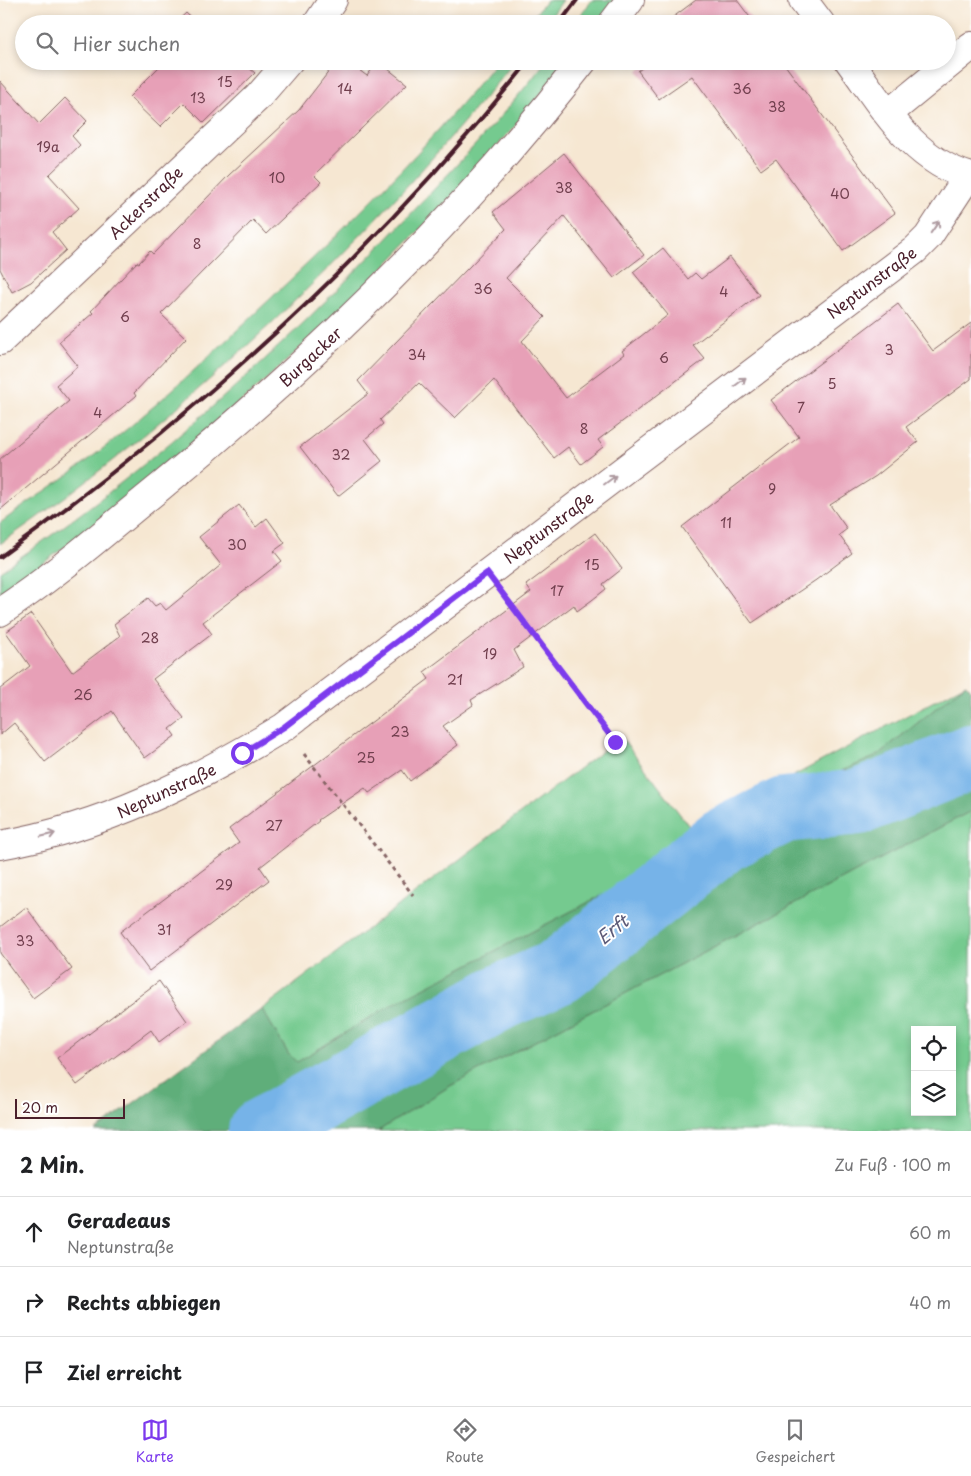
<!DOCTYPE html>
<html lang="de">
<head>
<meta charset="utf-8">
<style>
  :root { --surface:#fff; --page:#f2f2f2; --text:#202124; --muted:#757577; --line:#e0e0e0; --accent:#7c3aed }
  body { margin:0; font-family:"Playpen Sans",sans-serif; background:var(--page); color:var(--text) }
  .controls { position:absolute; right:15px; bottom:15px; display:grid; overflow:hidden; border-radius:0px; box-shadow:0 2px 8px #0003 }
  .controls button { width:45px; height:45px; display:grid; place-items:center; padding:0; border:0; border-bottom:1px solid var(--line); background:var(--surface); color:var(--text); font:25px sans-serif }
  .scale { position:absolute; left:15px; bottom:12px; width:110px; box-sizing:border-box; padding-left:5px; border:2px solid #4a1f2b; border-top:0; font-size:14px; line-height:18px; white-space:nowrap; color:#4a1f2b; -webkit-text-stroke:4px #fff; paint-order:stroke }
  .stop { position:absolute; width:15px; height:15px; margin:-11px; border:4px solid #7c3aed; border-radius:50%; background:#fff }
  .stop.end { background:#7c3aed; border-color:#fff; box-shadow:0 1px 5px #0008 }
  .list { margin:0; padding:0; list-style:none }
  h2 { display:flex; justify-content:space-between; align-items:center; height:65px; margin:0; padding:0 20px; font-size:21px }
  h2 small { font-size:16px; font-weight:400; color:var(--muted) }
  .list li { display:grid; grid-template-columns:32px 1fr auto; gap:15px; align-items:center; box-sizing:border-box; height:70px; padding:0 20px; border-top:1px solid var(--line) }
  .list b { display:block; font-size:19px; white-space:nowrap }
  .list p { margin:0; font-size:16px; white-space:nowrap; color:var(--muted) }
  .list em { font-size:16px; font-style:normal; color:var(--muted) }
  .icon { flex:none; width:28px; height:28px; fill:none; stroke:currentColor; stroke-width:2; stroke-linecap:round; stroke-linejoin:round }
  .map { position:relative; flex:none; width:971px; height:1131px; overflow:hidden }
  .search { position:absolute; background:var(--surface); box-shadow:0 2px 8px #0003; left:15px; right:15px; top:15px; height:55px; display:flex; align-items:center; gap:12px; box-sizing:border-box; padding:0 18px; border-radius:28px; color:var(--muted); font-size:19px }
  .sheet { height:275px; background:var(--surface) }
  nav { display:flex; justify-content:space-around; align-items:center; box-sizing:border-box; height:70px; border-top:1px solid var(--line); background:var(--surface); font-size:14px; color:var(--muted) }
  nav a { display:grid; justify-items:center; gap:2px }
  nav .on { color:var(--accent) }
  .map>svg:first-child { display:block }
  .green { fill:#74ca8f; stroke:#5f745d; fill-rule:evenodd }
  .forest { fill:#5fae7a; stroke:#546652 }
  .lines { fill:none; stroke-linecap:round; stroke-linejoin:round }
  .river { stroke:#76b3e8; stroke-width:66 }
  .building { fill:#e7a0b7 }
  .street-casing { stroke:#866565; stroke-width:30 }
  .path { stroke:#866565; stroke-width:3; stroke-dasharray:4 4; stroke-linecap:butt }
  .street { stroke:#fff; stroke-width:28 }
  .rail { stroke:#4a1f2b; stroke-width:4 }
  .oneway { stroke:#ae9aa0 }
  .route { stroke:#7c3aed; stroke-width:6 }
  .labels { text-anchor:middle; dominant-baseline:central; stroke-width:4; stroke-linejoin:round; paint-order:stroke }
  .number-label { font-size:14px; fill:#713f4e }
  .street-label { font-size:16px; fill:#4a1f2b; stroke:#fff }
  .water-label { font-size:18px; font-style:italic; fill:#5c5a77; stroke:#fff }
</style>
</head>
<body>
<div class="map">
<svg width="971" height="1131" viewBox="0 0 971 1131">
  <rect width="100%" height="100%" fill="#fff"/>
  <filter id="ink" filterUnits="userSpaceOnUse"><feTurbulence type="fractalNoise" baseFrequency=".02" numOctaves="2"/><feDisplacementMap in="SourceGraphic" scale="10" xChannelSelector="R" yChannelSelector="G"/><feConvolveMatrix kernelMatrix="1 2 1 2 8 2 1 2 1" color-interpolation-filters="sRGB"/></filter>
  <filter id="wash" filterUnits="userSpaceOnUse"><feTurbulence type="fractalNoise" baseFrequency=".0096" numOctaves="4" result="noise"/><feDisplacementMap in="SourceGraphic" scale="20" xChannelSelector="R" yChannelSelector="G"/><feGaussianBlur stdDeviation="1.12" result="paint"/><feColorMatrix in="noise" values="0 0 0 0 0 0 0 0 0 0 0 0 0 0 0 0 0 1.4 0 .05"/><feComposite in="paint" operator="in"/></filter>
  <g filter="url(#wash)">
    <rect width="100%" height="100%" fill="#f6e7d2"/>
    <path class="green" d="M547 0H563L546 24H527Z
      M592 0H615L597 24H574Z
      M497 61H515C367 243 193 410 0 544V523C27 503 56 484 83 464 149 414 210 356 270 299 350 224 428 147 497 61Z
      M546 61H567C543 91 520 121 495 149 347 315 180 465 0 595V571C149 471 282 350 405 220 453 169 503 117 546 61Z
      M966 684 875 757 787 794 643 874 391 1005 296 1063 289 1055 262 1009 621 737 692 830Z
      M971 811V1131H378L450 1086ZM915 1030H952V1112H915Z"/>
    <path class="forest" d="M966 684 971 689V811L450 1086 378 1131H95L262 1009 289 1055 297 1062 391 1005 643 874 787 794 875 757Z"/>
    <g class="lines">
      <path class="river" d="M261 1131 497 999 560 971 723 840 784 810 859 802 971 757"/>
    </g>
    <g id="blocks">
      <path class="building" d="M696 0H737L755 24H664Z
        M186 13 198 24H174Z
        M165 61H241L255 73 204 123 184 103 160 127 129 97Z
        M337 61H347L367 76 378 61 407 84 314 175 321 182 266 234 253 220 161 314 186 338 134 393 136 396 0 510V459L69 401 56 385 78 366 59 342 93 313 91 311 137 262 139 263 150 251 153 254 229 175 299 110Z
        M651 61H782L895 213 843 251 776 159 761 170 692 76 659 99 638 71Z
        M0 81 39 124 65 98 87 121 72 136 80 145 49 175 79 208 52 232 66 250 31 282 12 292 0 269Z
        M564 153 644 255 614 278 564 216 506 278 545 317 522 341 566 398 624 354 622 351 668 315 633 272 663 248 688 279 695 273 701 279 730 257 759 295 693 345 705 359 598 440 603 447 581 464 568 447 554 458 494 380 455 418 419 383 380 420 383 424 365 439 382 461 338 496 300 447 368 394 358 381 506 229 493 212Z
        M898 304 933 351 971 323V379L906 427 918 442 876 476 830 505 847 529 839 535 852 553 816 580 752 623 682 527 799 437 771 400Z
        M239 505 256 527 267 518 285 543 274 551 282 561 203 622 212 634 153 679 184 718 170 729 175 736 145 758 112 711 45 762 14 723 0 735V689L30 666 6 632 31 614 72 672 120 636 114 624 148 598 155 606 160 603 166 610 221 565 199 537Z
        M595 533 622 569 603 584 606 589 592 600 577 611 574 605 514 650 523 667 471 700 473 705 443 726 458 745 410 781 402 770 369 793 365 788 318 820 319 821 260 867 269 880 149 971 120 932 239 843 229 829 429 679 424 672 531 592 526 585Z
        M26 907 72 969 33 998 0 953V927Z
        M159 981 187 1021 159 1042 151 1030 77 1085 57 1058Z"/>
    </g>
  </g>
  <g filter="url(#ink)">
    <use href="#blocks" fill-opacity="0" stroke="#866565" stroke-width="1"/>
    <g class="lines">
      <g class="street-casing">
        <path id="street" d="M803 0 821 24
          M317 24 333 0
          M612 24 630 0
          M849 61C883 107 912 160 971 177
          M888 114 971 46
          M0 341 258 97 289 61
          M0 612C56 575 107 530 159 488 315 360 459 220 583 61
          M0 845C104 827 195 781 284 727L915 250 928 237 968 176"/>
      </g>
      <path class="path" d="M507 600 615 742
        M304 754 413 895"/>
      <use href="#street" class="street"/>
      <path class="rail" d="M559 24 577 0
        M0 557C197 416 377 251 529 61"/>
    </g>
    <defs><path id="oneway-shaft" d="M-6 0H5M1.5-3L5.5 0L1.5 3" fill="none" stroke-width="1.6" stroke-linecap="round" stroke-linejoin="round" transform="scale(1.25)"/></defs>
    <g class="oneway">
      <use href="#oneway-shaft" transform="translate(935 227) rotate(-55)"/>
      <use href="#oneway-shaft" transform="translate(740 382) rotate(-37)"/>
      <use href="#oneway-shaft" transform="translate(610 480) rotate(-37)"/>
      <use href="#oneway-shaft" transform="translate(48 835) rotate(-13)"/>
    </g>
  </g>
  <g class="lines" filter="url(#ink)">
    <path class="route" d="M242 753 284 727 487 573 615 742"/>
  </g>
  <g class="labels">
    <g class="number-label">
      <text x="225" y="81">15</text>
      <text x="345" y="88">14</text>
      <text x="742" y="88">36</text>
      <text x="198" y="97">13</text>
      <text x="777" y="106">38</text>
      <text x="48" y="146">19a</text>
      <text x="277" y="177">10</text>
      <text x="564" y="187">38</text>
      <text x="840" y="193">40</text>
      <text x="197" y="243">8</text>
      <text x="483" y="288">36</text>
      <text x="724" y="291">4</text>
      <text x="125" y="316">6</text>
      <text x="889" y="349">3</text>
      <text x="417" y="354">34</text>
      <text x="664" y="357">6</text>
      <text x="832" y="383">5</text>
      <text x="801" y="407">7</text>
      <text x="98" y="412">4</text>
      <text x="584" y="428">8</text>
      <text x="341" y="454">32</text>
      <text x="772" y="488">9</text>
      <text x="726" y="522">11</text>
      <text x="237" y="544">30</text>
      <text x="592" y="564">15</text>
      <text x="557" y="590">17</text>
      <text x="150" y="637">28</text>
      <text x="490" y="653">19</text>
      <text x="455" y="679">21</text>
      <text x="83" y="694">26</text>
      <text x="400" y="731">23</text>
      <text x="366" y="757">25</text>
      <text x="274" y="825">27</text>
      <text x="224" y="884">29</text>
      <text x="164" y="929">31</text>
      <text x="25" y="940">33</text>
    </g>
    <g class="street-label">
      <text transform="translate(145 202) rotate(-44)">Ackerstraße</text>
      <text transform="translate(871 282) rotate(-37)">Neptunstraße</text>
      <text transform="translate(310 356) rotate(-43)">Burgacker</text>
      <text transform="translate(548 527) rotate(-37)">Neptunstraße</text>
      <text transform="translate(166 790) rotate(-25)">Neptunstraße</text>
    </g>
    <g class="water-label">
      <text transform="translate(612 929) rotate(-39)">Erft</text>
    </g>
  </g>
</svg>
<div class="controls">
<button><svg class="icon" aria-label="locate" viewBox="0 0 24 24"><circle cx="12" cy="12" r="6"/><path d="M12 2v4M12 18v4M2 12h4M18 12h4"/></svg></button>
<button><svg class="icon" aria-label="layers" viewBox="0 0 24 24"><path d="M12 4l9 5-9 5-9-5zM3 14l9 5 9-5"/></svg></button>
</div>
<div class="scale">20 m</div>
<div class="stop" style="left:242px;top:753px"></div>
<div class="stop end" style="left:615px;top:742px"></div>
<div class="search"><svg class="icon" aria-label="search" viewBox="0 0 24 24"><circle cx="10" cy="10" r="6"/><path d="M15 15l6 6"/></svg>Hier suchen</div>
</div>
<section class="sheet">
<h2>2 Min.<small>Zu Fuß · 100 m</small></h2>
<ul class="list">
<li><svg class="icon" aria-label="ahead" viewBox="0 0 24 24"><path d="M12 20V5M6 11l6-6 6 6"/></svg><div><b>Geradeaus</b><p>Neptunstraße</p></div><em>60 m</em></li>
<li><svg class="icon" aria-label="right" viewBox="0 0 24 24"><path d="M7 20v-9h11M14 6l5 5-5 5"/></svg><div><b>Rechts abbiegen</b></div><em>40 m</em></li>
<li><svg class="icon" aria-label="arrive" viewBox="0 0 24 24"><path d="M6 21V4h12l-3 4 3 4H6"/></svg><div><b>Ziel erreicht</b></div></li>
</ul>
</section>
<nav>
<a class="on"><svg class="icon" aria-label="map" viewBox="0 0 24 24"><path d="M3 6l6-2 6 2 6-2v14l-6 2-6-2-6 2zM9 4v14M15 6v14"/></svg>Karte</a>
<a><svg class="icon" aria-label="directions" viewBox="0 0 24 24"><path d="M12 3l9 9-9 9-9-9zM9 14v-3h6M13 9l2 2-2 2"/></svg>Route</a>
<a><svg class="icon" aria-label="saved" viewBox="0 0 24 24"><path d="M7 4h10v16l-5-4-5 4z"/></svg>Gespeichert</a>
</nav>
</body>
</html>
